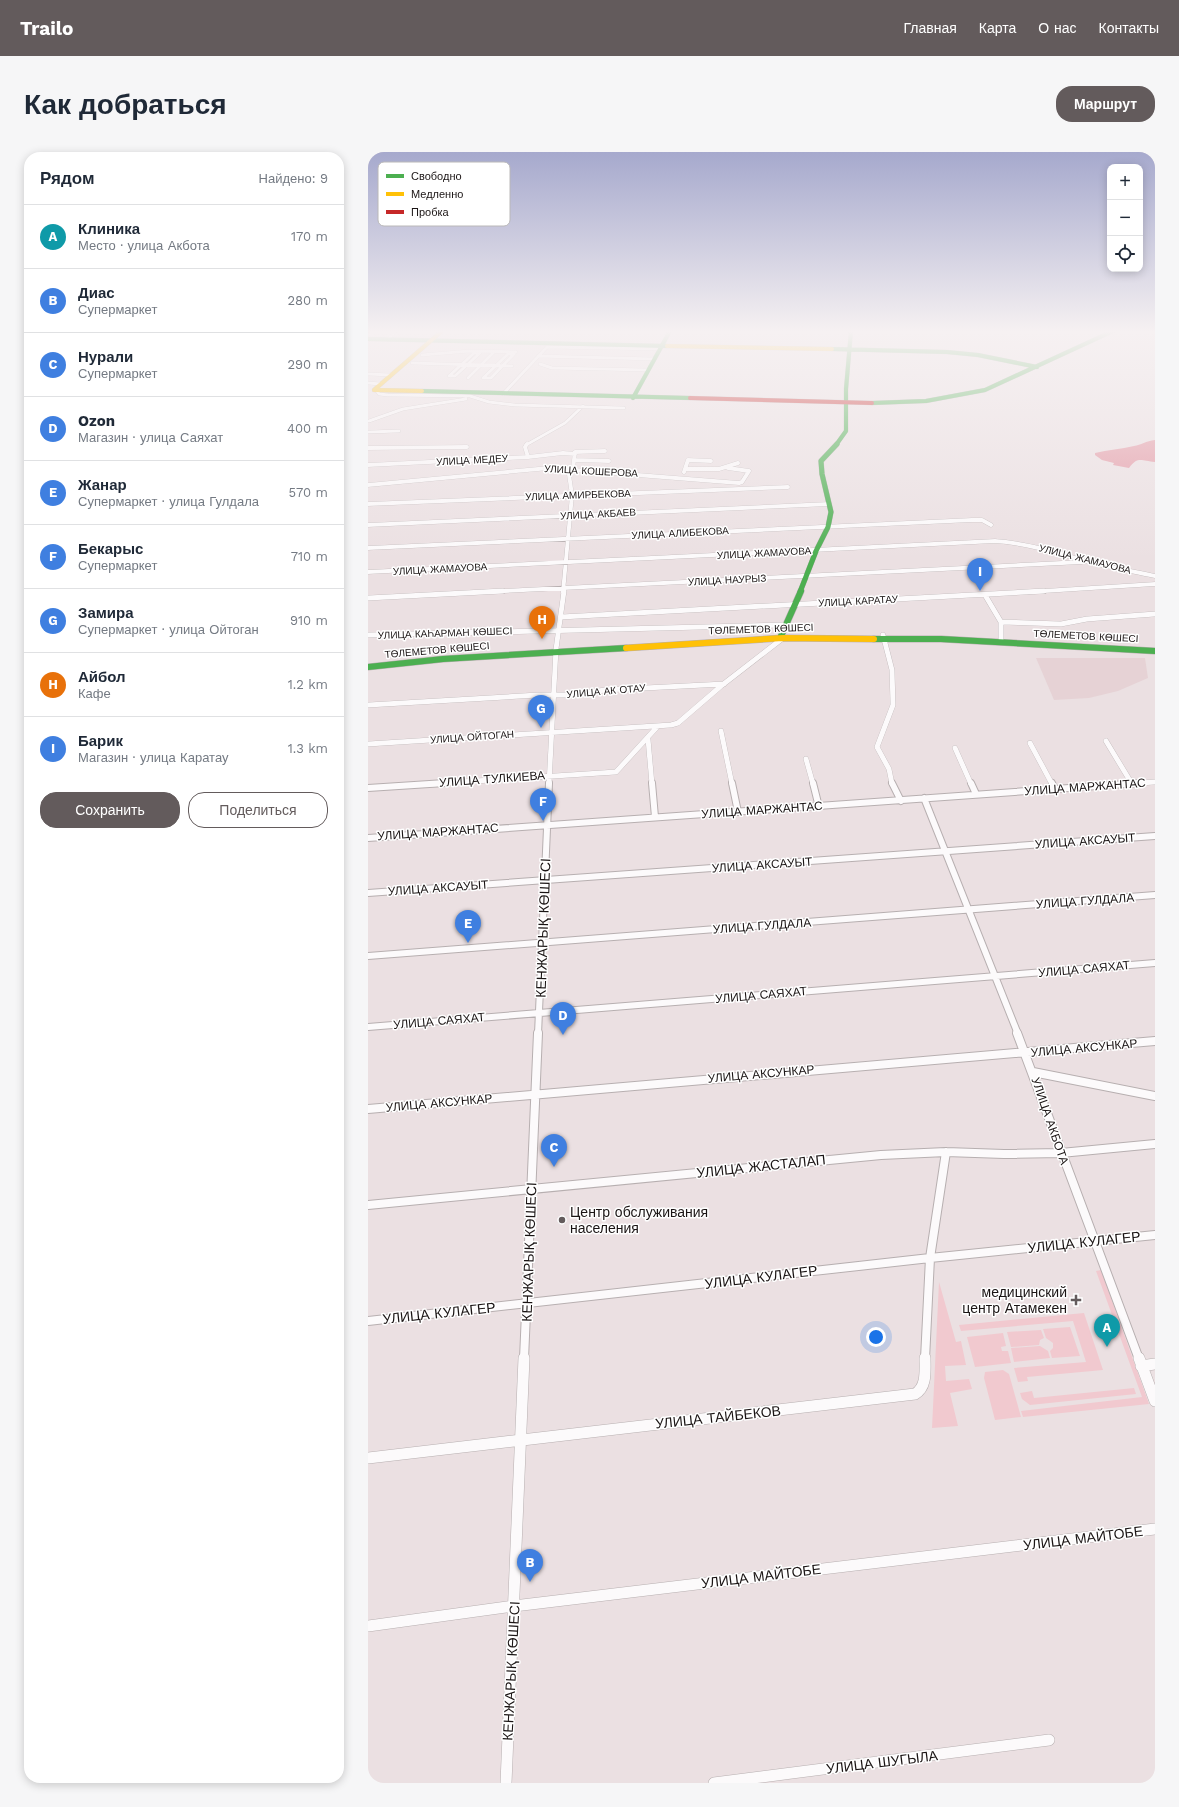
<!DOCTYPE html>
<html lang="ru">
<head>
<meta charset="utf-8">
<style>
  :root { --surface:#fff; --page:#f6f6f7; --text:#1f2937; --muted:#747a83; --line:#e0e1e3; --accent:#635b5c }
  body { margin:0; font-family:"Work Sans",sans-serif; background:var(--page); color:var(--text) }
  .controls { position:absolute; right:12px; top:12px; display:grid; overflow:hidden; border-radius:8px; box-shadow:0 2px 10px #0003 }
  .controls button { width:36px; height:36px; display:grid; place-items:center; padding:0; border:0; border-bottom:1px solid var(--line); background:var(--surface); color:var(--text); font:20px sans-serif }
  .you { position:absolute; left:508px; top:1185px; width:14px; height:14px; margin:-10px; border:3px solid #fff; border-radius:50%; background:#1a73e8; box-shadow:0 0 0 6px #1a73e833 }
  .badge { display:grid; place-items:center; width:26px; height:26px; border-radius:50%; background:var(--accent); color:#fff; font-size:13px; font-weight:700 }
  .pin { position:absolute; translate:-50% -33px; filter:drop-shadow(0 1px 2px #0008) }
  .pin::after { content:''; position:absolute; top:21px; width:14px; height:12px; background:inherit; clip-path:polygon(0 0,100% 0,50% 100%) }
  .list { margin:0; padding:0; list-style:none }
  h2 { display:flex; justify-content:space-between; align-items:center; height:52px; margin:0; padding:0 16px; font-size:17px }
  h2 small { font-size:13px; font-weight:400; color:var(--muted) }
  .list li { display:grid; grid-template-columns:26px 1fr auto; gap:12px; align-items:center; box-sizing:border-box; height:64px; padding:0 16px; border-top:1px solid var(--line) }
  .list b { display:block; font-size:15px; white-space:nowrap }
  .list p { margin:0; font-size:13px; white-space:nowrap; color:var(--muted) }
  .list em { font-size:13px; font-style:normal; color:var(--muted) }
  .actions { display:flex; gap:8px; padding:12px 16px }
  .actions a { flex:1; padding:9px 0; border:1px solid var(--accent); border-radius:16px; text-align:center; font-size:14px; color:var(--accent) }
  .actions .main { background:var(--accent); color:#fff }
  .icon { flex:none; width:22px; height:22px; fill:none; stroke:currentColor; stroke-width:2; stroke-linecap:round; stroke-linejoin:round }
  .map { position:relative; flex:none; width:787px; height:1631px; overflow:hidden; border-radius:16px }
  header { display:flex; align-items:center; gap:24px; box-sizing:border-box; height:56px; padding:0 20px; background:var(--accent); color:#fff }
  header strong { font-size:19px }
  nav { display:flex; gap:22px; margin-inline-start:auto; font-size:14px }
  .intro { display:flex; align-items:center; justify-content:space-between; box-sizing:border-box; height:96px; padding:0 24px }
  h1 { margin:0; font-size:28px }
  .button { padding:10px 18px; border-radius:16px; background:var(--accent); color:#fff; font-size:14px; font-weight:700 }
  main { display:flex; gap:24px; padding:0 24px }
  aside { flex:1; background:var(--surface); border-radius:16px; box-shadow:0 2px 10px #0003 }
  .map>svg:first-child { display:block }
  .built { fill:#e6d2d5 }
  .green { fill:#f1c9cf }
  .water { fill:#e399a5 }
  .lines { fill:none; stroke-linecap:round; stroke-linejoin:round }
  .street-far5-casing { stroke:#b7afb0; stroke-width:3.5 }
  .street-far4-casing { stroke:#b7afb0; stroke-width:4.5 }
  .street-far3-casing { stroke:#b7afb0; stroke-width:5.5 }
  .street-far2-casing { stroke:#b7afb0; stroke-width:8 }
  .street-far1-casing { stroke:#b7afb0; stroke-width:10 }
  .street-casing { stroke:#b7afb0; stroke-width:12 }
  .fast-far2-casing { stroke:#b7afb0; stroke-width:4.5 }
  .fast-far1-casing { stroke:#b7afb0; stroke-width:5.5 }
  .fast-casing { stroke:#b7afb0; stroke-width:7 }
  .slow-far1-casing { stroke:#b7afb0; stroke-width:4.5 }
  .slow-casing { stroke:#b7afb0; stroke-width:7 }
  .jam-casing { stroke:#b7afb0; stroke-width:4.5 }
  .street-far5 { stroke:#fcfafb; stroke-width:3 }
  .street-far4 { stroke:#fcfafb; stroke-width:4 }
  .street-far3 { stroke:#fcfafb; stroke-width:5 }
  .street-far2 { stroke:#fcfafb; stroke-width:6 }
  .street-far1 { stroke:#fcfafb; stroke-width:8 }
  .street { stroke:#fcfafb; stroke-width:11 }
  .fast-far2 { stroke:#4caf50; stroke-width:4 }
  .fast-far1 { stroke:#4caf50; stroke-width:5 }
  .fast { stroke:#4caf50; stroke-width:6 }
  .slow-far1 { stroke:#ffc107; stroke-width:4 }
  .slow { stroke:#ffc107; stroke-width:6 }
  .jam { stroke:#c62828; stroke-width:4 }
  .poi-dot { fill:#635b5c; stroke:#fff; stroke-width:1.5 }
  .labels { text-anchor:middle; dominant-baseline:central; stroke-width:3; stroke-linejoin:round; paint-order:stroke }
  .far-street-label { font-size:10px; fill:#1a1414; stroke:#fff }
  .street-label { font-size:12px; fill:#1a1414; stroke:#fff }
  .near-street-label { font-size:14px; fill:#1a1414; stroke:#fff }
  .near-poi-label { font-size:14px; fill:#1a1414; stroke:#fff; text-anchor:start }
  .key { fill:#fff; stroke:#bab8b8; stroke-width:1 }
  .key-label { font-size:11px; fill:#1a1414 }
</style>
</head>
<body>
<header>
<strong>Trailo</strong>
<nav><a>Главная</a><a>Карта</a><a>О нас</a><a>Контакты</a></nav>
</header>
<div class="intro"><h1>Как добраться</h1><a class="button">Маршрут</a></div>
<main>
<aside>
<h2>Рядом<small>Найдено: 9</small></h2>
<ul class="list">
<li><span class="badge" style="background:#0f9aa8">A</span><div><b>Клиника</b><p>Место · улица Акбота</p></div><em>170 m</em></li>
<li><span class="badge" style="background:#3f7fe0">B</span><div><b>Диас</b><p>Супермаркет</p></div><em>280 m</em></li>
<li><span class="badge" style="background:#3f7fe0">C</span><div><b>Нурали</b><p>Супермаркет</p></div><em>290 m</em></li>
<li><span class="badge" style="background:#3f7fe0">D</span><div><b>Ozon</b><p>Магазин · улица Саяхат</p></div><em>400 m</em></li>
<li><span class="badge" style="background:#3f7fe0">E</span><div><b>Жанар</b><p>Супермаркет · улица Гулдала</p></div><em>570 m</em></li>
<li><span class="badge" style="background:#3f7fe0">F</span><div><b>Бекарыс</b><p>Супермаркет</p></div><em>710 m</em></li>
<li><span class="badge" style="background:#3f7fe0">G</span><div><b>Замира</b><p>Супермаркет · улица Ойтоган</p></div><em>910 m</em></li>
<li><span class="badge" style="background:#e8710a">H</span><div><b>Айбол</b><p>Кафе</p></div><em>1.2 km</em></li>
<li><span class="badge" style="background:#3f7fe0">I</span><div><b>Барик</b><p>Магазин · улица Каратау</p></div><em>1.3 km</em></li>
</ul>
<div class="actions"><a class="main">Сохранить</a><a>Поделиться</a></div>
</aside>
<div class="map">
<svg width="787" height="1631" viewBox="0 0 787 1631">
  <rect width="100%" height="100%" fill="#ebe0e2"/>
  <path class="built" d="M668 506H777L780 526 750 539 721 546 686 548Z"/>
  <path class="green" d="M733 1118 781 1252 655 1265 653 1259 774 1245 728 1119Z
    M571 1130 588 1190 593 1189 598 1213 577 1214 578 1229 601 1227 604 1237 582 1241 590 1274 564 1276Z
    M716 1161 735 1218 659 1225 660 1229 650 1230 646 1216 718 1210 705 1169 593 1179 591 1173Z
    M702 1175 712 1204 684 1206 682 1199 685 1196V1191L678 1186 675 1177Z
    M673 1178 676 1186 672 1188 671 1193 643 1195 639 1180Z
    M635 1181 638 1194 633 1195 634 1199H640L643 1211 607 1215 599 1185Z
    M672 1194 680 1199 682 1206 646 1210 643 1196Z
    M635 1218 641 1222 653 1265 627 1268 616 1226 617 1220Z
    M766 1236 768 1242 662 1253 654 1247 652 1241 664 1239 666 1246Z"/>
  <path class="water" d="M787 288V310C773 309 770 304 761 316L745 313 746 311 734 308 727 303V301C740 298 753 297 766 294 773 293 778 289 787 288Z"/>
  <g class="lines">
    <g class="street-far5-casing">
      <path id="street-far5" d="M0 183 5 179
        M20 187 28 179
        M106 201H112L87 224H81Z
        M54 203 101 199 148 200
        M170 204 286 207
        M44 211 144 214
        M172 212 184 216 280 218
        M0 222 23 223
        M100 226 127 199
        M115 226 140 202H146L123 226H116
        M0 231 13 232
        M9 239 11 242 20 243 102 244 121 250 147 253 256 256
        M135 242 179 195 292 197
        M1 269 35 257 98 247
        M0 280 31 279
        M158 293 197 271 215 254"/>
    </g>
    <g class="street-far4-casing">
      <path id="street-far4" d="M159 292 157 295 160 305
        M0 296 99 295
        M206 308 241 309
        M0 313 160 305 195 301 207 302
        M205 316 207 300 237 299
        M317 317H351L370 311
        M316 320 320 308 343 309
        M0 333 181 316 371 331 374 330 381 319 360 316
        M0 352 420 335
        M0 373 461 352
        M0 396 604 368H614L623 373
        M0 420 627 389C658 391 687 400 717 409 740 415 764 419 787 424
        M115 440 714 410
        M195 440 204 343 200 316
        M660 440 787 432"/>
    </g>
    <g class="street-far3-casing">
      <path id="street-far3" d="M617 443 633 470V487
        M0 446 135 439
        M193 465 676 439
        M633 470 693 472 719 467 787 462
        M0 483 418 473
        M515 483 524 518 525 553 509 595 521 617 524 632
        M0 553 170 543H203L237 538 356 532
        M353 579 364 632
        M280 587 284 632
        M738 589 764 632
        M662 591 684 632
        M0 592 303 573 310 571 353 534 415 486
        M587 596 603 632
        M438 607 445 632
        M61 632 248 620 289 575
        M181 632 188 497 196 439
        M758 632 787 630"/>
    </g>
    <g class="street-far2-casing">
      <path id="street-far2" d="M284 631 287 665
        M364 631 370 660
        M445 631 451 655
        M524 631 533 649
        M603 631 608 642
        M684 631 687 637
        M0 636 77 631
        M556 646 650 882
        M0 686 772 631
        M0 741 787 684
        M0 804 787 743
        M0 875 787 811
        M170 882 181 631"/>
    </g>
    <g class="street-far1-casing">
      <path id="street-far1" d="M649 881 771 1207
        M665 920 787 944
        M0 957 787 889
        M0 1053 513 1003 578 1000 636 1002 693 1001 787 992
        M0 1169 562 1106 787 1083
        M156 1207 170 881
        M557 1207 562 1106 578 1000"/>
    </g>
    <g class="street-casing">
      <path id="street" d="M771 1206 787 1249
        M773 1214 787 1212
        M0 1306 547 1242C559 1235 557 1219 557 1206
        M0 1474 146 1454 787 1377
        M138 1631 156 1206
        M346 1631 681 1588"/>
    </g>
    <g class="fast-far2-casing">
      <path id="fast-far2" d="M0 187 299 194
        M464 197 579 200 610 203 669 215
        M54 239 322 246
        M265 246 302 179
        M504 251 558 249 617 238 745 179
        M468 293 478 279V237L483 179"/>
    </g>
    <g class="fast-far1-casing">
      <path id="fast-far1" d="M432 440 448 399 460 375 463 360 454 322 453 309 469 292"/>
    </g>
    <g class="fast-casing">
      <path id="fast" d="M413 484 433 439
        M506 487H573L787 499
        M0 515 75 507 258 496"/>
    </g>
    <g class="slow-far1-casing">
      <path id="slow-far1" d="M299 194 464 197
        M54 239 6 238 74 179"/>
    </g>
    <g class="slow-casing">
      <path id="slow" d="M258 496 415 486 506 487"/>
    </g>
    <g class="jam-casing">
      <path id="jam" d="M322 246 504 251"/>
    </g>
    <use href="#street-far5" class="street-far5"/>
    <use href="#street-far4" class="street-far4"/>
    <use href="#street-far3" class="street-far3"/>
    <use href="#street-far2" class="street-far2"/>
    <use href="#street-far1" class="street-far1"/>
    <use href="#street" class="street"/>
    <use href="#fast-far2" class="fast-far2"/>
    <use href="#fast-far1" class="fast-far1"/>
    <use href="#fast" class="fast"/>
    <use href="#slow-far1" class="slow-far1"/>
    <use href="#slow" class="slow"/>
    <use href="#jam" class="jam"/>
  </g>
  <linearGradient id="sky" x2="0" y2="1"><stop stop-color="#a6a9cd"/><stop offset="0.44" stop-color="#f6f1f2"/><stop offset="1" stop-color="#f6f1f2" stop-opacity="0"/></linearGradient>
  <rect width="787" height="408" fill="url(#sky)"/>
  <g class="poi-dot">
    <circle cx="194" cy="1068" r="4"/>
    <path d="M706 1142h4v4h4v4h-4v4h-4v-4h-4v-4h4z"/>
  </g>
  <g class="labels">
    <g class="far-street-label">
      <text transform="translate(104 308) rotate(-3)">УЛИЦА МЕДЕУ</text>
      <text transform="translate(223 319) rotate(3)">УЛИЦА КОШЕРОВА</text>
      <text transform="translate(210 343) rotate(-2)">УЛИЦА АМИРБЕКОВА</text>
      <text transform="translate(230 362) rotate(-3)">УЛИЦА АКБАЕВ</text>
      <text transform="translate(312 381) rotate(-3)">УЛИЦА АЛИБЕКОВА</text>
      <text transform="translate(396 401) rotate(-3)">УЛИЦА ЖАМАУОВА</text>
      <text transform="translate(717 407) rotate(14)">УЛИЦА ЖАМАУОВА</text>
      <text transform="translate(72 417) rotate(-3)">УЛИЦА ЖАМАУОВА</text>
      <text transform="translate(359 428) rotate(-3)">УЛИЦА НАУРЫЗ</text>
      <text transform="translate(490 449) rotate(-3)">УЛИЦА КАРАТАУ</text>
      <text transform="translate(393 477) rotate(-2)">ТӨЛЕМЕТОВ КӨШЕСІ</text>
      <text transform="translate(77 481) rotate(-2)">УЛИЦА КАҺАРМАН КӨШЕСІ</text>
      <text transform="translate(718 484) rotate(3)">ТӨЛЕМЕТОВ КӨШЕСІ</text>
      <text transform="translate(69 498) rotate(-5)">ТӨЛЕМЕТОВ КӨШЕСІ</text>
      <text transform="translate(238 539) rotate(-5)">УЛИЦА АК ОТАУ</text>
      <text transform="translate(104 585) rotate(-4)">УЛИЦА ОЙТОГАН</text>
    </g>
    <g class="street-label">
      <text transform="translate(124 627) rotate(-4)">УЛИЦА ТУЛКИЕВА</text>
      <text transform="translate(717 635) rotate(-4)">УЛИЦА МАРЖАНТАС</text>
      <text transform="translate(394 658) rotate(-4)">УЛИЦА МАРЖАНТАС</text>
      <text transform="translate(70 680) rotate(-4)">УЛИЦА МАРЖАНТАС</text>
      <text transform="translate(717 689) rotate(-4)">УЛИЦА АКСАУЫТ</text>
      <text transform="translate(394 713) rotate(-4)">УЛИЦА АКСАУЫТ</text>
      <text transform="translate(70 736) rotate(-4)">УЛИЦА АКСАУЫТ</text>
      <text transform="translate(717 749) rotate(-4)">УЛИЦА ГУЛДАЛА</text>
      <text transform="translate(394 774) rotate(-4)">УЛИЦА ГУЛДАЛА</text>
      <text transform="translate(716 817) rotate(-5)">УЛИЦА САЯХАТ</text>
      <text transform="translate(393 843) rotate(-5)">УЛИЦА САЯХАТ</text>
      <text transform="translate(71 869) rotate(-5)">УЛИЦА САЯХАТ</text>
      <text transform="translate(716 896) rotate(-5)">УЛИЦА АКСУНКАР</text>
      <text transform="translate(393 922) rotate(-5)">УЛИЦА АКСУНКАР</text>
      <text transform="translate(71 951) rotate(-5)">УЛИЦА АКСУНКАР</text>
      <text transform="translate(682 969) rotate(71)">УЛИЦА АКБОТА</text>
    </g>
    <g class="near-street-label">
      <text transform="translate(175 776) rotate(-88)">КЕНЖАРЫҚ КӨШЕСІ</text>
      <text transform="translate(393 1014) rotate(-6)">УЛИЦА ЖАСТАЛАП</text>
      <text transform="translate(716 1090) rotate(-6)">УЛИЦА КУЛАГЕР</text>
      <text transform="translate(161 1100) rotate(-88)">КЕНЖАРЫҚ КӨШЕСІ</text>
      <text transform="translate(393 1125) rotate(-7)">УЛИЦА КУЛАГЕР</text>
      <text transform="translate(71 1161) rotate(-6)">УЛИЦА КУЛАГЕР</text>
      <text transform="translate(350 1265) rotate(-6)">УЛИЦА ТАЙБЕКОВ</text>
      <text transform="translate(715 1386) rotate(-7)">УЛИЦА МАЙТОБЕ</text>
      <text transform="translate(393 1424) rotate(-7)">УЛИЦА МАЙТОБЕ</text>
      <text transform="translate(143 1519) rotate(-87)">КЕНЖАРЫҚ КӨШЕСІ</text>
      <text transform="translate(514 1610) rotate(-7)">УЛИЦА ШУГЫЛА</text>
    </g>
    <g class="near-poi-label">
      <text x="202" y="1060">Центр обслуживания<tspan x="202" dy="16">населения</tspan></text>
      <text x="699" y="1140" text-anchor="end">медицинский<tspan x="699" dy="16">центр Атамекен</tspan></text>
    </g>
  </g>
  <rect x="10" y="10" width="132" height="64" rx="6" class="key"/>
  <rect x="18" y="22" width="18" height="4" fill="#4caf50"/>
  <rect x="18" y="40" width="18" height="4" fill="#ffc107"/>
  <rect x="18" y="58" width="18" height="4" fill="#c62828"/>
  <g class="key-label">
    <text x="43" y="28">Свободно</text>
    <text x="43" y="46">Медленно</text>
    <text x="43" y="64">Пробка</text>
  </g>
</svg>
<div class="controls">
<button>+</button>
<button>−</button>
<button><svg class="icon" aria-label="locate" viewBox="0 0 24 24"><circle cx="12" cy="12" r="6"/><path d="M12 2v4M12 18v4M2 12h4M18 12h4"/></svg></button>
</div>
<div class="you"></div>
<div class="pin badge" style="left:739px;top:1195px;background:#0f9aa8">A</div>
<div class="pin badge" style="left:162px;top:1430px;background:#3f7fe0">B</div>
<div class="pin badge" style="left:186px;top:1015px;background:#3f7fe0">C</div>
<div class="pin badge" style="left:195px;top:883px;background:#3f7fe0">D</div>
<div class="pin badge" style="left:100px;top:791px;background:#3f7fe0">E</div>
<div class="pin badge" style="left:175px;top:669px;background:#3f7fe0">F</div>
<div class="pin badge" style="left:173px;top:576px;background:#3f7fe0">G</div>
<div class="pin badge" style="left:174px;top:487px;background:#e8710a">H</div>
<div class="pin badge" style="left:612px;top:439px;background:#3f7fe0">I</div>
</div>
</main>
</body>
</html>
